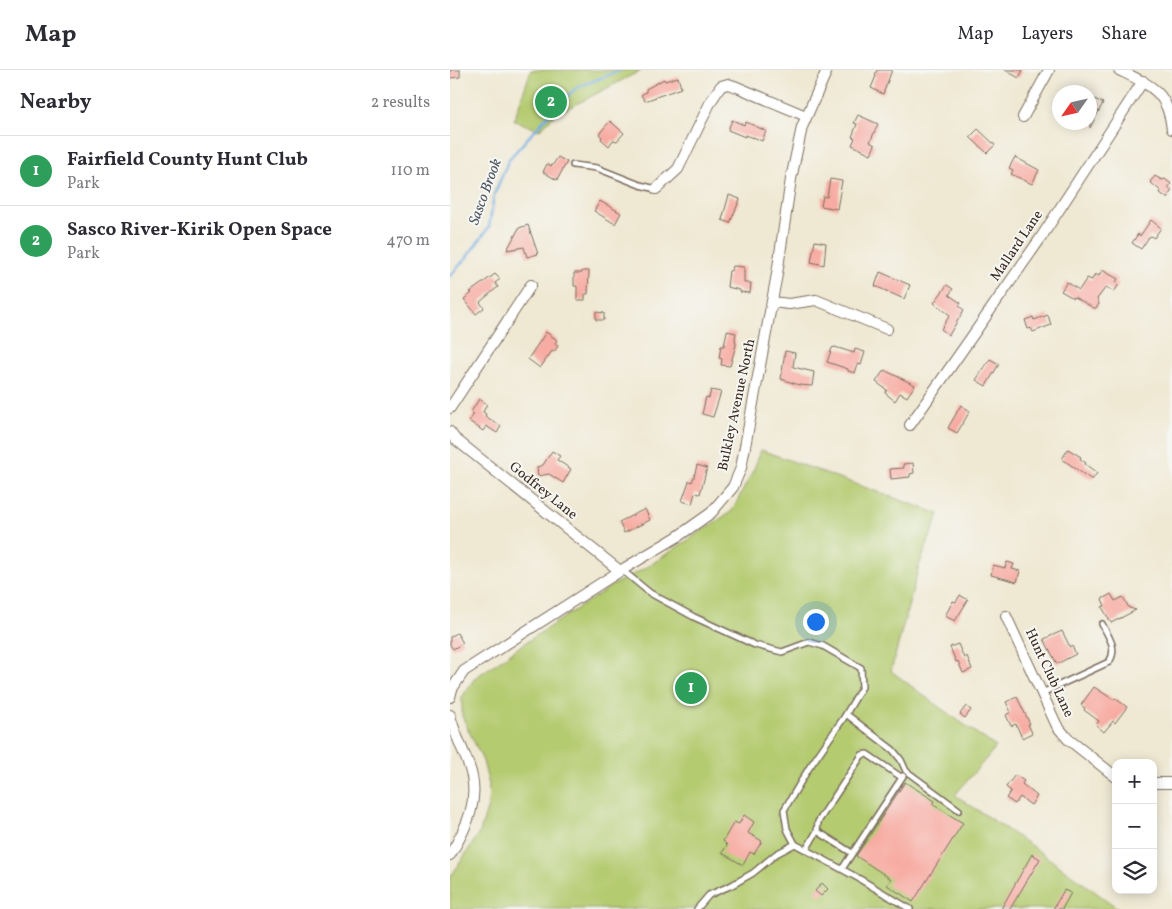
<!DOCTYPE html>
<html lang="en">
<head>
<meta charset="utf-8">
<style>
  :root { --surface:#fff; --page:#f7f7f7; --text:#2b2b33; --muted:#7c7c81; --line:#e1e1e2; --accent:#2563eb }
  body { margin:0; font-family:Vollkorn,serif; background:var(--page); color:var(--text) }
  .controls { position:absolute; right:15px; bottom:15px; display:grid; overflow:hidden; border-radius:10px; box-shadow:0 2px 12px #0003 }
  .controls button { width:45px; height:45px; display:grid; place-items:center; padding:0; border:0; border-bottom:1px solid var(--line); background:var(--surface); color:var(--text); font:25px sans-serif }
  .compass { position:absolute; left:602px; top:15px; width:45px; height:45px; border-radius:50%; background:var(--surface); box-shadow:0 2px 12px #0003; rotate:236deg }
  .you { position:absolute; left:365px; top:551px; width:18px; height:18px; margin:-12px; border:4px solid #fff; border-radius:50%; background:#1a73e8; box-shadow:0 0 0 8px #1a73e833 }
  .badge { display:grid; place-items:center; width:32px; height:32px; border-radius:50%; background:var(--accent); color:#fff; font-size:16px; font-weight:700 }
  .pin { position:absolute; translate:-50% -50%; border:2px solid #fff; box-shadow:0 1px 5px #0006 }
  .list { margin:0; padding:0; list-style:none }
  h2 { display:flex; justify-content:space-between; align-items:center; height:65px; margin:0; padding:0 20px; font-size:21px }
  h2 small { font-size:16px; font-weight:400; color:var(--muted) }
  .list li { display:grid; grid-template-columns:32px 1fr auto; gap:15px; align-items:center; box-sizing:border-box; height:70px; padding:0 20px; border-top:1px solid var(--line) }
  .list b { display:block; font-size:19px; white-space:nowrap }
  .list p { margin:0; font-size:16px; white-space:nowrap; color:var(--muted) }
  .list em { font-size:16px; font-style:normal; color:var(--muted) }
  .icon { flex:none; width:28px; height:28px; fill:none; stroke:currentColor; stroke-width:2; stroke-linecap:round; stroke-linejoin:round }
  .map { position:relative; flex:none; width:722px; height:839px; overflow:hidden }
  header { display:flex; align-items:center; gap:30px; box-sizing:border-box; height:70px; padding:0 25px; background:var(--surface); border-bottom:1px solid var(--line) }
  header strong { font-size:24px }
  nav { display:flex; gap:28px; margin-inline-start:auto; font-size:18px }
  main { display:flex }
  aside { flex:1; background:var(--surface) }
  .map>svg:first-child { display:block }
  .green { fill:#b4cb70; stroke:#787a47 }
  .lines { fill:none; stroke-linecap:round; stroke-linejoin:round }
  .stream { stroke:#73ade3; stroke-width:2.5 }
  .building { fill:#f7aba2 }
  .lane-casing { stroke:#7a6c5d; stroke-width:8 }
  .street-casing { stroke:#7a6c5d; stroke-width:12 }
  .lane { stroke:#fff; stroke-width:5 }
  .street { stroke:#fff; stroke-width:10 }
  .labels { text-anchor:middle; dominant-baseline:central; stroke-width:4; stroke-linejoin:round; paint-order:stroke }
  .street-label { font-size:14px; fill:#3b2a1e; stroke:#f6f6f2 }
  .water-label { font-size:15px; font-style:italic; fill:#4f5863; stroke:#f6f6f2 }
</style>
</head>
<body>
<header>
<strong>Map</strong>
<nav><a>Map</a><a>Layers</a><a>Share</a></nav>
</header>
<main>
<aside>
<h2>Nearby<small>2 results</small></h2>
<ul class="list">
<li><span class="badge" style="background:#2e9e5b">1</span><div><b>Fairfield County Hunt Club</b><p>Park</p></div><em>110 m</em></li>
<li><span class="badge" style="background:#2e9e5b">2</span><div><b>Sasco River-Kirik Open Space</b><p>Park</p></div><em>470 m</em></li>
</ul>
</aside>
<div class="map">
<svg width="722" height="839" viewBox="0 0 722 839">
  <rect width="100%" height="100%" fill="#f6f6f2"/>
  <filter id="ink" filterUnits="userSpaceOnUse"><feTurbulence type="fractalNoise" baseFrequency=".02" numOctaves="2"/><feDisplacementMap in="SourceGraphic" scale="10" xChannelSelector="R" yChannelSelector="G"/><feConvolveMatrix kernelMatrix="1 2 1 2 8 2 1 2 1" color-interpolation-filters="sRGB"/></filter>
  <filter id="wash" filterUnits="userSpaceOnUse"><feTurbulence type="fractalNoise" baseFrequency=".0096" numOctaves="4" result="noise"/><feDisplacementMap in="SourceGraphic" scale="20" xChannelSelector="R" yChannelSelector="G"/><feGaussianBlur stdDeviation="1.12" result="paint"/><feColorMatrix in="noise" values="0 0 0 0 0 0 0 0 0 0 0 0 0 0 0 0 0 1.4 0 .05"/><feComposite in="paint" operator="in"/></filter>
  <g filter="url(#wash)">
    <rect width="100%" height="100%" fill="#efe8d2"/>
    <path class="green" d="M81 0H192L105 45 89 60 64 50Z
      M311 380 489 444 469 496 441 601 489 637 546 677 505 725 583 777 669 839H0V808L30 762 38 736 39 715 33 691 12 646V627L25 608 72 575 163 515 197 497 282 441 304 399Z"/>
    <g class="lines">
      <path class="stream" d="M0 206 17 187 39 157 44 125 59 89 112 30 128 17 171 0"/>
    </g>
    <g id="blocks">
      <path class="building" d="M0 0H10V7L0 8Z
        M427 0H442L433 24 421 18 426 6 425 5Z
        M555 0H573L569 8Z
        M228 7 231 18 195 31 191 25 196 22V19L214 9 215 11Z
        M644 29 653 33 640 58V37Z
        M408 45 428 54 420 72 425 75 421 84 402 75 405 68 402 67 407 54 404 53Z
        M282 50 294 55 296 52 316 61 312 71 303 67V68L295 65V67L278 60Z
        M160 51 174 63 167 71 163 70 159 76 151 69 152 67 149 64Z
        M528 59 545 75 537 83 520 67Z
        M108 87 117 92 107 110 93 102 97 94 102 96Z
        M565 87 589 100 582 114 561 104 563 100 559 98Z
        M705 106 712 110 715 109 721 114 718 118 722 120 717 128 710 123 711 121 700 112Z
        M380 109 392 111 387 139 371 136 373 126 377 127Z
        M279 125 290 129 280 153 272 150Z
        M150 131 171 143 165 154 144 141Z
        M701 150 711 158 704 168 701 166 699 167 691 179 682 173 688 164 690 166Z
        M78 155 88 184 77 187 74 177 57 180 69 158Z
        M365 171 376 173 374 195 361 192Z
        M283 196 294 197V213H301L300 223 290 222V220L277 217 279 201 282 200Z
        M652 200 668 209 666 212 669 214 664 222 656 217 647 229 649 234 646 238H644L624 227 623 228 611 221 617 212 629 220 637 208 642 210 645 204 649 206Z
        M132 201H139L138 224H135V230H127V216H124V203H132Z
        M430 202 460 215 454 229 425 216Z
        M45 204 50 209 45 213 48 217 30 232 34 238 26 244 14 229 22 223 20 222Z
        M497 215 503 219 499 225 511 233 509 236 514 240 499 265 491 259 500 245 484 233Z
        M146 242 154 243V250H146Z
        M598 245 601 255 583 262 581 258 578 259 575 250 583 247 584 250Z
        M277 261 286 263 285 269 286 275 280 296 271 295 272 289 269 288 271 276H274Z
        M96 262 107 270 105 274 108 276 104 282 102 281 90 298 78 289Z
        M385 277 404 283 405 279 415 282 411 295 408 294 405 303 398 301V299L377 292 382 278Z
        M335 281 345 283 343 297 364 302 362 316 349 315 331 309Z
        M540 289 549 294 536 316 526 310Z
        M434 300 465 315 457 327 450 323 445 331 435 323 437 320 426 312Z
        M261 320 271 322 263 347 252 344 256 327 259 328Z
        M29 329 37 334 33 342 36 344 35 346 51 356 47 363 36 356 33 361 19 351 24 344 21 342Z
        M511 335 520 341 507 363 498 358Z
        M618 379 631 387 630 389 636 393 635 394 647 403 642 410 612 389Z
        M102 381 110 386 107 390 121 399 113 413 99 404 88 406 87 397 93 395Z
        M463 393 464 403 460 404V407L441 409 440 399 454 398 453 394Z
        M247 395 257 398 250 424 245 423 242 434 232 431 239 411 242 412 244 407Z
        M195 439 200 450 174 463 169 452Z
        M557 492 564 494 562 499 570 501 567 512 541 505 543 495 555 498Z
        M661 524 665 531 673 527 679 538 686 540 661 553 652 537 655 536 652 529Z
        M510 525 518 530 505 551 495 546 503 531 506 532Z
        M612 561 620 577 622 576 626 584 607 594 594 569Z
        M7 563 13 573 3 579 0 575V567Z
        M508 574 514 588 517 586 522 599 513 603 508 591 506 592 500 577Z
        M644 617 664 630 665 628 677 637 665 653 663 651 654 662 646 655 649 651 634 640 635 638 631 635Z
        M567 627 580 654H578L582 663 572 668 566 654 561 656 556 645 561 642 556 632Z
        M516 636 521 640 515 648 510 644Z
        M565 705 574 711 572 714 587 726 581 735 570 727 565 734 556 728 561 721 556 717Z
        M455 712 485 731 482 734 513 753 463 832 437 815 441 809 406 786Z
        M294 745 304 752 298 763 312 771 304 784 300 782 293 795 272 783 277 775 273 771 284 752 289 754Z
        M582 784 590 789 560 839H551Z
        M372 813 378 819 371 826 365 821Z
        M614 820 621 823 612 839H603Z"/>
    </g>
  </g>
  <g filter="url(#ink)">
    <use href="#blocks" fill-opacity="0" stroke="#7a6c5d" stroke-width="1"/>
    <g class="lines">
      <g class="lane-casing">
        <path id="lane" d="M123 95 147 98 190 115 206 119
          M170 501 177 504 200 523 244 547 305 575 332 582 359 572 373 576 411 598 412 617 393 649 359 698 334 740 337 759 345 774 408 808 460 839
          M592 623 659 592C668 579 659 567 652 554
          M396 644 443 680 451 690 456 701 509 740
          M367 761 402 783
          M356 780 367 761 368 752 412 685 417 684 451 707
          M392 799 453 706
          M247 839 259 825 282 815 303 803 326 784 345 774"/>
      </g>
      <g class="street-casing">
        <path id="street" d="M669 0C700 15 718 21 722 59
          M573 47 599 0
          M206 119 228 99 261 31 271 16 278 14 287 17 356 46
          M322 232 339 234 366 230 437 259
          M0 338 81 215
          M460 355 590 169 693 11
          M0 362 4 368 170 501
          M556 546 607 656 618 669 666 707
          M0 627 2 619 14 601 170 501 227 467 261 443 283 417 291 398 327 204 341 109 352 57 377 0
          M0 645C4 663 13 679 19 696 31 729 17 757 0 785
          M703 713H722"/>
      </g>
      <use href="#lane" class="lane"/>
      <use href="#street" class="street"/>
    </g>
  </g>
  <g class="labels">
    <g class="street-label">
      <text transform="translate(567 176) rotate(-56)">Mallard Lane</text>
      <text transform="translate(287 335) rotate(-78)">Bulkley Avenue North</text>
      <text transform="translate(93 421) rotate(39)">Godfrey Lane</text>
      <text transform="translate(599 603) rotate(65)">Hunt Club Lane</text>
    </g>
    <g class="water-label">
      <text transform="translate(36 122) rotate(-70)">Sasco Brook</text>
    </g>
  </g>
</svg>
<div class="controls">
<button>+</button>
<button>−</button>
<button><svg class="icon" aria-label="layers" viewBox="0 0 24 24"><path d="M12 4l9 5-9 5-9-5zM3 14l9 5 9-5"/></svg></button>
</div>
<svg class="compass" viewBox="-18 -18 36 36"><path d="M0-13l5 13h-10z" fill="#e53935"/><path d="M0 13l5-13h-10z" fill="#7c7c81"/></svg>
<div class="you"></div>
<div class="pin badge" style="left:241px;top:618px;background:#2e9e5b">1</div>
<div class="pin badge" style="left:101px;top:32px;background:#2e9e5b">2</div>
</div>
</main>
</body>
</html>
